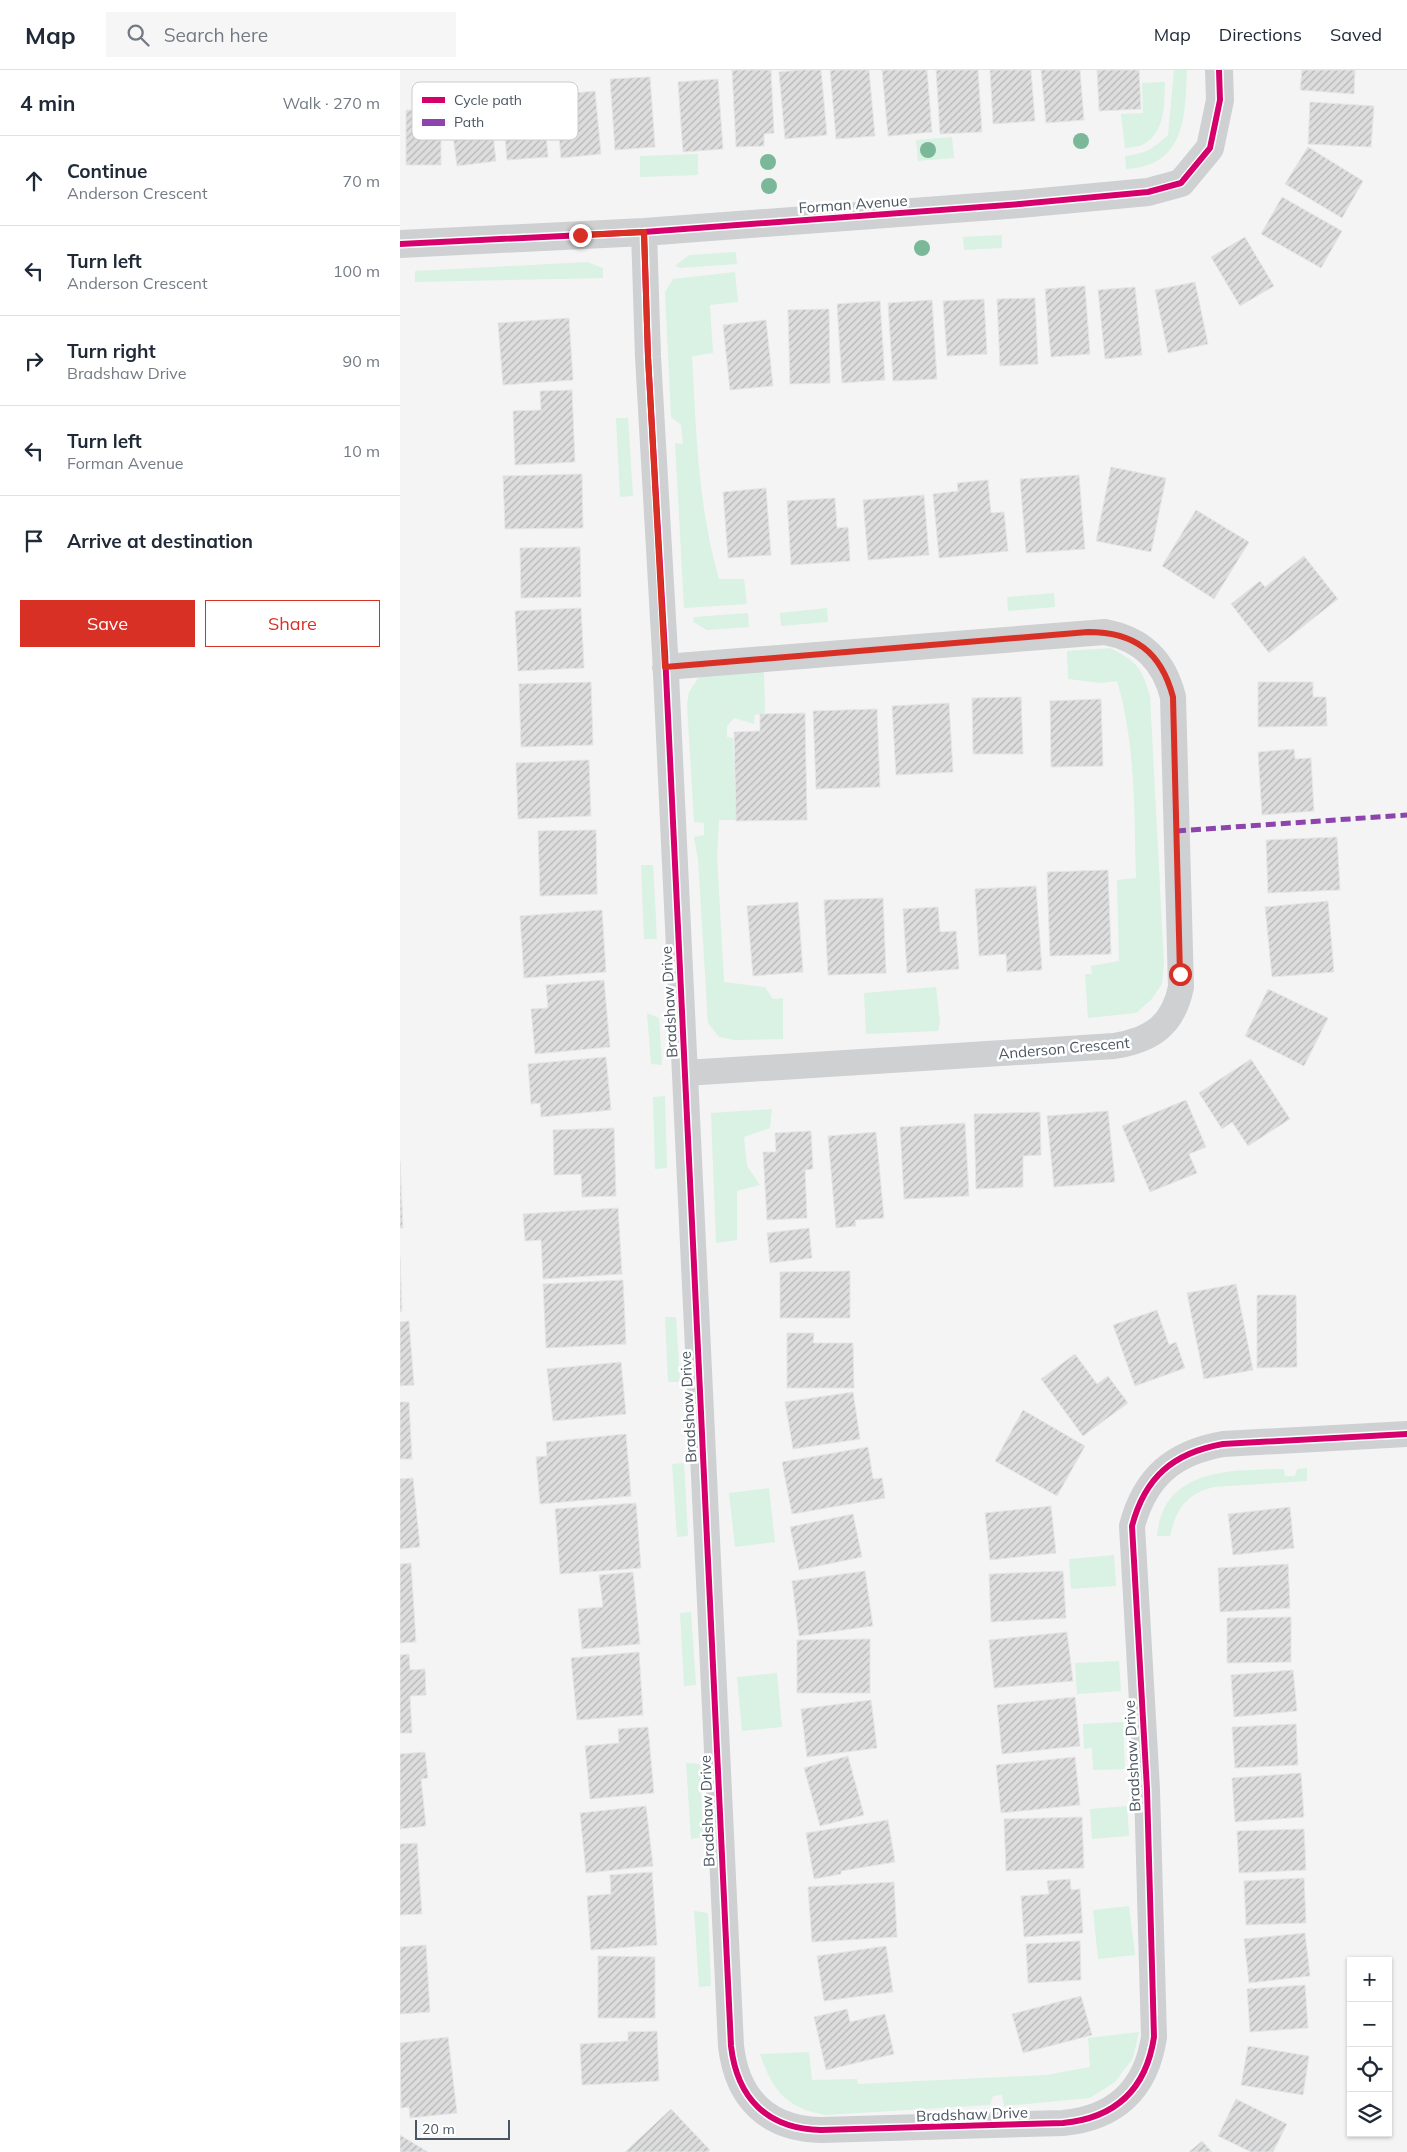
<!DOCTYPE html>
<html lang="en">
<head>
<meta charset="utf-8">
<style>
  :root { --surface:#fff; --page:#f6f6f7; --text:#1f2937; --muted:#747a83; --line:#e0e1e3; --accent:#d93025 }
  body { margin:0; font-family:Mulish,sans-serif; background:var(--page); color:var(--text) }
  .controls { position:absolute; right:15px; bottom:15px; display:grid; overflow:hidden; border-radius:0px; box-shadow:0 1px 4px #0004 }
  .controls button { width:45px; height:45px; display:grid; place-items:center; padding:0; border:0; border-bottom:1px solid var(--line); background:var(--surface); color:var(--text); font:25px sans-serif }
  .scale { position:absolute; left:15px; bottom:12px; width:95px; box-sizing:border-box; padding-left:5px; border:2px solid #4a5661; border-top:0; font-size:14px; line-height:18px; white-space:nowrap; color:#4a5661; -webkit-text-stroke:4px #fff; paint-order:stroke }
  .stop { position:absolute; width:15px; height:15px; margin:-11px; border:4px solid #d93025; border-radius:50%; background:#fff }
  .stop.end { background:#d93025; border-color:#fff; box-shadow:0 1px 5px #0008 }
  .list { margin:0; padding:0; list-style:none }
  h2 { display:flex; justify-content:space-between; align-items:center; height:65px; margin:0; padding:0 20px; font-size:21px }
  h2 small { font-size:16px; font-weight:400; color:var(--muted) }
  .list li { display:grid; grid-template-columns:32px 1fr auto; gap:15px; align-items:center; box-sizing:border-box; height:90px; padding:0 20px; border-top:1px solid var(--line) }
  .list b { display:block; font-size:19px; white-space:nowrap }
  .list p { margin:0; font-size:16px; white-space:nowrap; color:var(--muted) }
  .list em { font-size:16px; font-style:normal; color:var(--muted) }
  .actions { display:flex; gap:10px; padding:15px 20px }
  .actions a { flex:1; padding:11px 0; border:1px solid var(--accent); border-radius:0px; text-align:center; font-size:18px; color:var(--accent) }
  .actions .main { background:var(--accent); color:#fff }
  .icon { flex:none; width:28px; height:28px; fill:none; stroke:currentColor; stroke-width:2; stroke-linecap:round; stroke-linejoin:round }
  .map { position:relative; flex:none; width:1007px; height:2082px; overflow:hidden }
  header { display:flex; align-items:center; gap:30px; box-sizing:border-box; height:70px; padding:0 25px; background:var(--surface); border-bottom:1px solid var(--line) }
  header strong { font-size:24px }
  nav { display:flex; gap:28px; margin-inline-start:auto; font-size:18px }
  .search { width:350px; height:45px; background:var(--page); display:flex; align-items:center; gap:12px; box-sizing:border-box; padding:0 18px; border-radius:0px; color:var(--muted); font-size:19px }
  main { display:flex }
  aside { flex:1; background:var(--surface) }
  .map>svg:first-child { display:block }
  .grass { fill:#d9f2e3 }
  .building { fill:url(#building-hatch); stroke:#e5e6e7 }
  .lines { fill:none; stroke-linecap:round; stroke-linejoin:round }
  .minor { stroke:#ced0d2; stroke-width:26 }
  .tertiary { stroke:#ced0d2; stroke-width:28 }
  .quiet { stroke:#8e44ad; stroke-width:5; stroke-dasharray:10 5; stroke-linecap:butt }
  .cycleway-casing { stroke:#fff; stroke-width:9 }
  .cycleway { stroke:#d6006c; stroke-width:6 }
  .tree { fill:#7ab899 }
  .route { stroke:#d93025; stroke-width:6 }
  .labels { text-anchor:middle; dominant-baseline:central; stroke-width:5; stroke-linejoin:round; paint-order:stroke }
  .street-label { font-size:15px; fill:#4a5661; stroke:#fff }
  .key { fill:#fff; stroke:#c9ccd0; stroke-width:1 }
  .key-label { font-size:14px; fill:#4a5661 }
</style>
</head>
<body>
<header>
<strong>Map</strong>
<div class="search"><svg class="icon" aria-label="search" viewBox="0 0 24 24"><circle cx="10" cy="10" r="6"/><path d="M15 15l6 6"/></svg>Search here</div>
<nav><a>Map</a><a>Directions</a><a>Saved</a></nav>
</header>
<main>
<aside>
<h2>4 min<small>Walk · 270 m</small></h2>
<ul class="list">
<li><svg class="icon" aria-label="ahead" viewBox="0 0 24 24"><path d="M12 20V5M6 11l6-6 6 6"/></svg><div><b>Continue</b><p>Anderson Crescent</p></div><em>70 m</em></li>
<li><svg class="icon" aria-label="left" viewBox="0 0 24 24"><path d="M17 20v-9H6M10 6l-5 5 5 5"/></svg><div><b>Turn left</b><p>Anderson Crescent</p></div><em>100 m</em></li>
<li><svg class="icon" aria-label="right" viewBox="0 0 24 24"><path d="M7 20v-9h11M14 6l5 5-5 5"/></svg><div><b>Turn right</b><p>Bradshaw Drive</p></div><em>90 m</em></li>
<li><svg class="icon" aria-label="left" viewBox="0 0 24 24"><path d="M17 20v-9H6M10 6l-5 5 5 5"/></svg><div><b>Turn left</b><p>Forman Avenue</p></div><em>10 m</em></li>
<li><svg class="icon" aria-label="arrive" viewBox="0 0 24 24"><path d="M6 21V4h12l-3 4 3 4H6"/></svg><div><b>Arrive at destination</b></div></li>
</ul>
<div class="actions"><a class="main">Save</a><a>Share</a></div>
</aside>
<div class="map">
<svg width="1007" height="2082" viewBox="0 0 1007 2082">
  <defs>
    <pattern id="building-hatch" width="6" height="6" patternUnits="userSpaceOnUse" patternTransform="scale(1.25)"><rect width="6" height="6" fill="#ddddde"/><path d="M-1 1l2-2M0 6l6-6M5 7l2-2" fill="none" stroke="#b5b6b7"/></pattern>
  </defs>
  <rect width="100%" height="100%" fill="#f4f4f4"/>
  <path class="grass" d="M774 0H787C785 46 786 96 726 99L725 86C745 84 754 78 768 65Z
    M765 12C764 34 766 61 744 74 740 77 730 77 725 78L721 44 743 43 742 13Z
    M552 67 554 88 518 91 516 70Z
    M298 84V105L240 107V86Z
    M602 165V178L564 180 563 167Z
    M336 182 337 194 280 198 275 196 289 185Z
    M187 192 203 198V208L15 212V201Z
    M335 202 338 232 310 235 313 283 292 286C296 360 298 437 319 509H344L347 534 284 538 275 373 283 374 281 355 271 347 265 222 273 209Z
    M216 348H228L233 426 220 427Z
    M654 523 655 537 608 541 607 527Z
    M427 538 428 552 381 556 380 543Z
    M348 543 349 557 307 560 293 552 294 547Z
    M710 578C736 591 742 597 750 626L764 894 762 914 751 930 736 943 688 948 685 904H692L691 896 719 891 717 810 736 808C734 741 736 676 717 611L701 613 668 609 667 581Z
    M364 599 365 643 355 645 354 654 334 648 327 656V667L333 668 336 750H319L317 786 324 912 365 917 373 929 383 928V969L335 970 319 967 308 953 298 790 294 767 304 765V753L294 752 287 635 289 622 299 607Z
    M241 795H253L257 869H244Z
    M536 917 540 952 538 961 466 964 464 923Z
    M247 943 259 948 262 995 251 994Z
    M265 1026 267 1098 255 1099 253 1027Z
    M372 1039 370 1058 344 1067 347 1096 360 1115 337 1121V1170L316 1173 311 1043Z
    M265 1247H276L280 1312H268Z
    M284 1393 288 1466 277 1467 272 1394Z
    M907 1398V1411L814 1417C785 1425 777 1438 770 1466H757C763 1397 833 1400 884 1399L885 1406H895L897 1399Z
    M369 1418 375 1472 335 1477 329 1423Z
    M714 1485 716 1516 671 1519 669 1489Z
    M291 1542 296 1615 284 1616 280 1543Z
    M719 1591 721 1621 677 1624 675 1593Z
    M377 1603 382 1657 342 1661 337 1607Z
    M723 1652 725 1699 693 1700 692 1678 684 1679 683 1654Z
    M286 1693 300 1694 303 1767 291 1769Z
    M727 1736 729 1766 692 1769 690 1739Z
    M729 1836 735 1885 698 1889 693 1840Z
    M294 1841 308 1843 311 1916 299 1917Z
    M739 1962 733 1988 715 2012 690 2028 604 2036 602 2025 593 2026 590 2035 425 2045C386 2038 372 2020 360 1984L409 1982 412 2010 457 2009 458 2014 646 2005 690 1997 688 1968Z"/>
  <path class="building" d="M332 0H371L374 63 364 64V76L336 77Z
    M399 0H421L427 65 385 69 379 2Z
    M430 0H469L475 66 436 69Z
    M482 0H527L532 62 488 66Z
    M536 0H578L582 62 540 64Z
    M590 0H631L635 51 593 54Z
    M641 0H680L684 50 646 53Z
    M697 0H739L741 39 699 41Z
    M902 0H955L954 24 900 20Z
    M250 7 255 77 215 80 210 9Z
    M318 9 323 79 283 82 278 12Z
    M142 15 148 87 107 90 101 19Z
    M195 21 201 84 161 88 155 25Z
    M89 29 96 91 57 96 49 34Z
    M910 32 974 36 971 77 908 74Z
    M6 40H41V95H6Z
    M908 77 963 111 942 148 885 114Z
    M882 127 942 161 921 198 861 164Z
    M845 167 874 216 840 236 811 187Z
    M795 212 808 274 768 283 755 220Z
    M685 216 690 284 651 287 645 219Z
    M735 217 742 285 705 289 698 220Z
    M635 228 638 294 600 296 597 229Z
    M584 229 587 284 547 286 543 231Z
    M532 230 537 309 493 311 488 233Z
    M480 231 485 310 442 313 437 234Z
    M429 239 430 313 390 314 388 240Z
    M169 248 173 310 103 315 98 253Z
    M366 250 373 316 330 320 323 255Z
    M172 320 175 392 115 395 113 341 141 340 140 321Z
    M711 397 766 408 751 482 696 471Z
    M182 404 183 458 105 459 103 406Z
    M679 405 685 479 626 483 620 409Z
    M588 410 591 443 604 442 608 481 539 488 533 424 558 421 557 413Z
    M366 418 371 485 328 488 323 422Z
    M524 425 529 485 468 490 463 430Z
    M435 428 437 458 448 457 450 491 391 495 387 431Z
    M796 440 849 472 814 529 762 496Z
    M180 477 181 527 121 528 120 478Z
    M904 486 938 529 869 583 831 534 860 511 865 517Z
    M181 538 184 598 118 601 115 541Z
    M191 612 193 675 121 677 119 614Z
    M858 612H913V627H926L927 656 858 657Z
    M621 627 623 684H573L572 628Z
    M701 629 703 696 651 697 650 631Z
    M549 633 553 702 496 705 492 636Z
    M477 639 480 717 416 719 413 641Z
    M405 643 407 750 336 751 334 662 360 661V644Z
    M894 679 895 689 911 688 914 741 862 745 858 682Z
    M189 690 191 746 118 749 116 693Z
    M196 760 197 824 140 826 138 761Z
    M937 767 940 820 868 823 866 770Z
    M708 800 711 884 650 886 647 802Z
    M636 816 642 900 607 902 606 884 579 886 575 819Z
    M483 828 486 903 428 905 424 830Z
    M928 831 934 902 872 907 865 837Z
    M398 832 403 902 353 906 347 836Z
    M538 837 540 862 556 861 559 899 507 903 503 839Z
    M202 840 206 902 124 908 120 846Z
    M204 910 210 977 135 984 131 939 148 938 146 915Z
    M868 919 928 948 904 996 845 966Z
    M206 987 211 1040 141 1047 140 1033 131 1034 128 994Z
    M851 989 890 1049 848 1076 832 1052 822 1059 799 1023Z
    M786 1030 806 1077 789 1084 797 1103 750 1122 722 1056Z
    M708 1041 715 1112 654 1117 647 1046Z
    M640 1042 641 1085 623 1086V1117L576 1119 574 1044Z
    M565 1053 569 1126 504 1129 500 1057Z
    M214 1058 216 1126 182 1127 181 1104 154 1105 153 1060Z
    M411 1061 413 1099 405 1100 407 1148 367 1150 363 1082H376L375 1063Z
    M476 1062 484 1148 455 1150 456 1156 436 1158 428 1066Z
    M0 1091 3 1158H0Z
    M218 1138 222 1204 143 1209 141 1170 125 1171 123 1144Z
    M409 1158 412 1188 370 1193 367 1163Z
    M0 1187 2 1241 0 1242Z
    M450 1201V1248H380V1202Z
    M223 1210 226 1274 146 1278 143 1214Z
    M836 1214 853 1300 804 1309 787 1223Z
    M857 1225H896L897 1297 857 1298Z
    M757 1240 769 1275 776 1272 785 1298 735 1316 713 1255Z
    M9 1251 14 1315 0 1316V1252Z
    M387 1263H414L413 1273H453L454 1318H387Z
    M675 1284 697 1314 708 1306 728 1333 683 1366 641 1309Z
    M221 1292 226 1344 153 1351 147 1299Z
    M453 1322 460 1369 393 1379 385 1332Z
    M0 1332H9L12 1389H0Z
    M623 1340 685 1376 657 1426 595 1391Z
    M226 1364 231 1426 140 1434 136 1387 147 1386 146 1372Z
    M468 1377 473 1409 482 1408 485 1428 392 1444 382 1392Z
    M13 1408 20 1477 0 1479V1409Z
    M236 1433 241 1498 160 1504 155 1439Z
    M651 1436 656 1483 590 1490 585 1443Z
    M890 1437 894 1478 833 1485 828 1444Z
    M453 1444 462 1487 399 1500 390 1457Z
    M11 1493 16 1572 0 1573V1494Z
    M888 1494 890 1538 820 1542 818 1498Z
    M465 1501 473 1556 399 1566 392 1511Z
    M663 1501 666 1548 591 1552 589 1504Z
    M233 1502 240 1574 182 1579 178 1539 203 1537 199 1505Z
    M891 1547V1592L827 1593V1548Z
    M667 1562 673 1611 594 1618 589 1570Z
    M470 1569V1623H397V1570Z
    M239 1582 243 1645 177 1650 171 1588Z
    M9 1584 10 1600 25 1599 26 1625 10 1626 12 1663H0V1585Z
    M893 1600 897 1641 834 1647 831 1605Z
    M675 1627 680 1676 602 1684 597 1635Z
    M471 1630 477 1678 407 1687 401 1639Z
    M896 1654 898 1695 835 1698 832 1657Z
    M248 1657 254 1723 190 1729 185 1676 219 1673 218 1659Z
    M25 1682 28 1708 21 1709 26 1756 0 1759V1684Z
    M448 1686 464 1745 420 1756 404 1698Z
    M675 1687 680 1735 601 1743 596 1695Z
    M901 1703 904 1747 835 1752 832 1708Z
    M246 1736 253 1796 186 1803 180 1743Z
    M682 1747 684 1798 606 1801 604 1749Z
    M488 1750 495 1792 441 1801V1804L414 1809 406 1763Z
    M904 1759 906 1800 839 1803 837 1761Z
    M17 1773 22 1844 0 1845V1774Z
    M252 1802 257 1875 191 1880 187 1826 211 1824 210 1805Z
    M904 1808 906 1853 846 1855 844 1811Z
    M670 1809 671 1820 680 1819 683 1863 624 1867 621 1826 649 1824 647 1811Z
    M494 1812 497 1867 412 1872 408 1817Z
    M905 1863 910 1906 849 1913 844 1869Z
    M680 1871 681 1910 628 1913 626 1874Z
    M26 1875 30 1942 0 1944V1877Z
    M486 1876 493 1922 424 1931 417 1886Z
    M198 1886 255 1887V1948H198Z
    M905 1915 908 1958 850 1962 847 1919Z
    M681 1926 692 1965 623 1983 612 1944Z
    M447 1939 450 1952 485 1944 494 1984 426 2000 414 1947Z
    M257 1961 259 2011 182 2015 180 1974 228 1971V1962Z
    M48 1967 57 2043 10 2048 9 2037 1 2038 0 1973Z
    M848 1976 909 1986 903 2025 841 2015Z
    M836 2029 887 2054 873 2082H851L818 2066Z
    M271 2039 310 2080 308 2082H225Z
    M0 2065 28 2082H0Z
    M802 2071 812 2082H789Z"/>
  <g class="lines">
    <path class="minor" d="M244 162 248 287 265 583 331 1976C337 2028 367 2059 421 2060L663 2053C715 2048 746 2020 754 1967L747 1719 732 1456C745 1407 773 1383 823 1374L1007 1364
      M265 597 705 562C742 569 764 591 773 627L781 917C773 956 751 970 714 976L285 1003"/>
    <path class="tertiary" d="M0 174 244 162 620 134 748 122 781 113 810 78 820 30 819 0"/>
    <path class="quiet" d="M776 761 1007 745"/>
    <g class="cycleway-casing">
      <path id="cycleway" d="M244 162 248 287 265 583 331 1976C337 2028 367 2059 421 2060L663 2053C715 2048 746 2020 754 1967L747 1719 732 1456C745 1407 773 1383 823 1374L1007 1364
        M0 174 244 162 620 134 748 122 781 113 810 78 820 30 819 0"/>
    </g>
    <use href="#cycleway" class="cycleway"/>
  </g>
  <g class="tree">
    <circle cx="681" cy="71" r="8"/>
    <circle cx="528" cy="80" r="8"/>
    <circle cx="368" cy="92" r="8"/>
    <circle cx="369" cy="116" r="8"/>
    <circle cx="522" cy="178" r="8"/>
  </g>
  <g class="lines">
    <path class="route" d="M180 165 244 162 248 287 265 597 688 562C735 562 761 582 773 627L780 904"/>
  </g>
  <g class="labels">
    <g class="street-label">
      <text transform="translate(453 134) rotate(-4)">Forman Avenue</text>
      <text transform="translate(269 932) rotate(-93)">Bradshaw Drive</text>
      <text transform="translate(664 978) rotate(-5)">Anderson Crescent</text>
      <text transform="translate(288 1337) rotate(-93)">Bradshaw Drive</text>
      <text transform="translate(732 1686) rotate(-93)">Bradshaw Drive</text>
      <text transform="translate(307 1741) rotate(-92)">Bradshaw Drive</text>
      <text transform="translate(572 2044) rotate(-2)">Bradshaw Drive</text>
    </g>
  </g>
  <rect x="12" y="12" width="166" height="58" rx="8" class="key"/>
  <rect x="22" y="27" width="23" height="6" fill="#d6006c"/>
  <rect x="22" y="49" width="23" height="7" fill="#8e44ad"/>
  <g class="key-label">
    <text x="54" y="35">Cycle path</text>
    <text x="54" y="57">Path</text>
  </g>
</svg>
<div class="controls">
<button>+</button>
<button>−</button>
<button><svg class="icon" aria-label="locate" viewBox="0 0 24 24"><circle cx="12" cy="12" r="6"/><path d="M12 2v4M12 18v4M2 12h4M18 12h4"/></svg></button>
<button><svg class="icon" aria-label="layers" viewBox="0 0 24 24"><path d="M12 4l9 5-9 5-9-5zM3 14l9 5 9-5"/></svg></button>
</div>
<div class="scale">20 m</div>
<div class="stop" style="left:780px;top:904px"></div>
<div class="stop end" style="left:180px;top:165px"></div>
</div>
</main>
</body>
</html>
